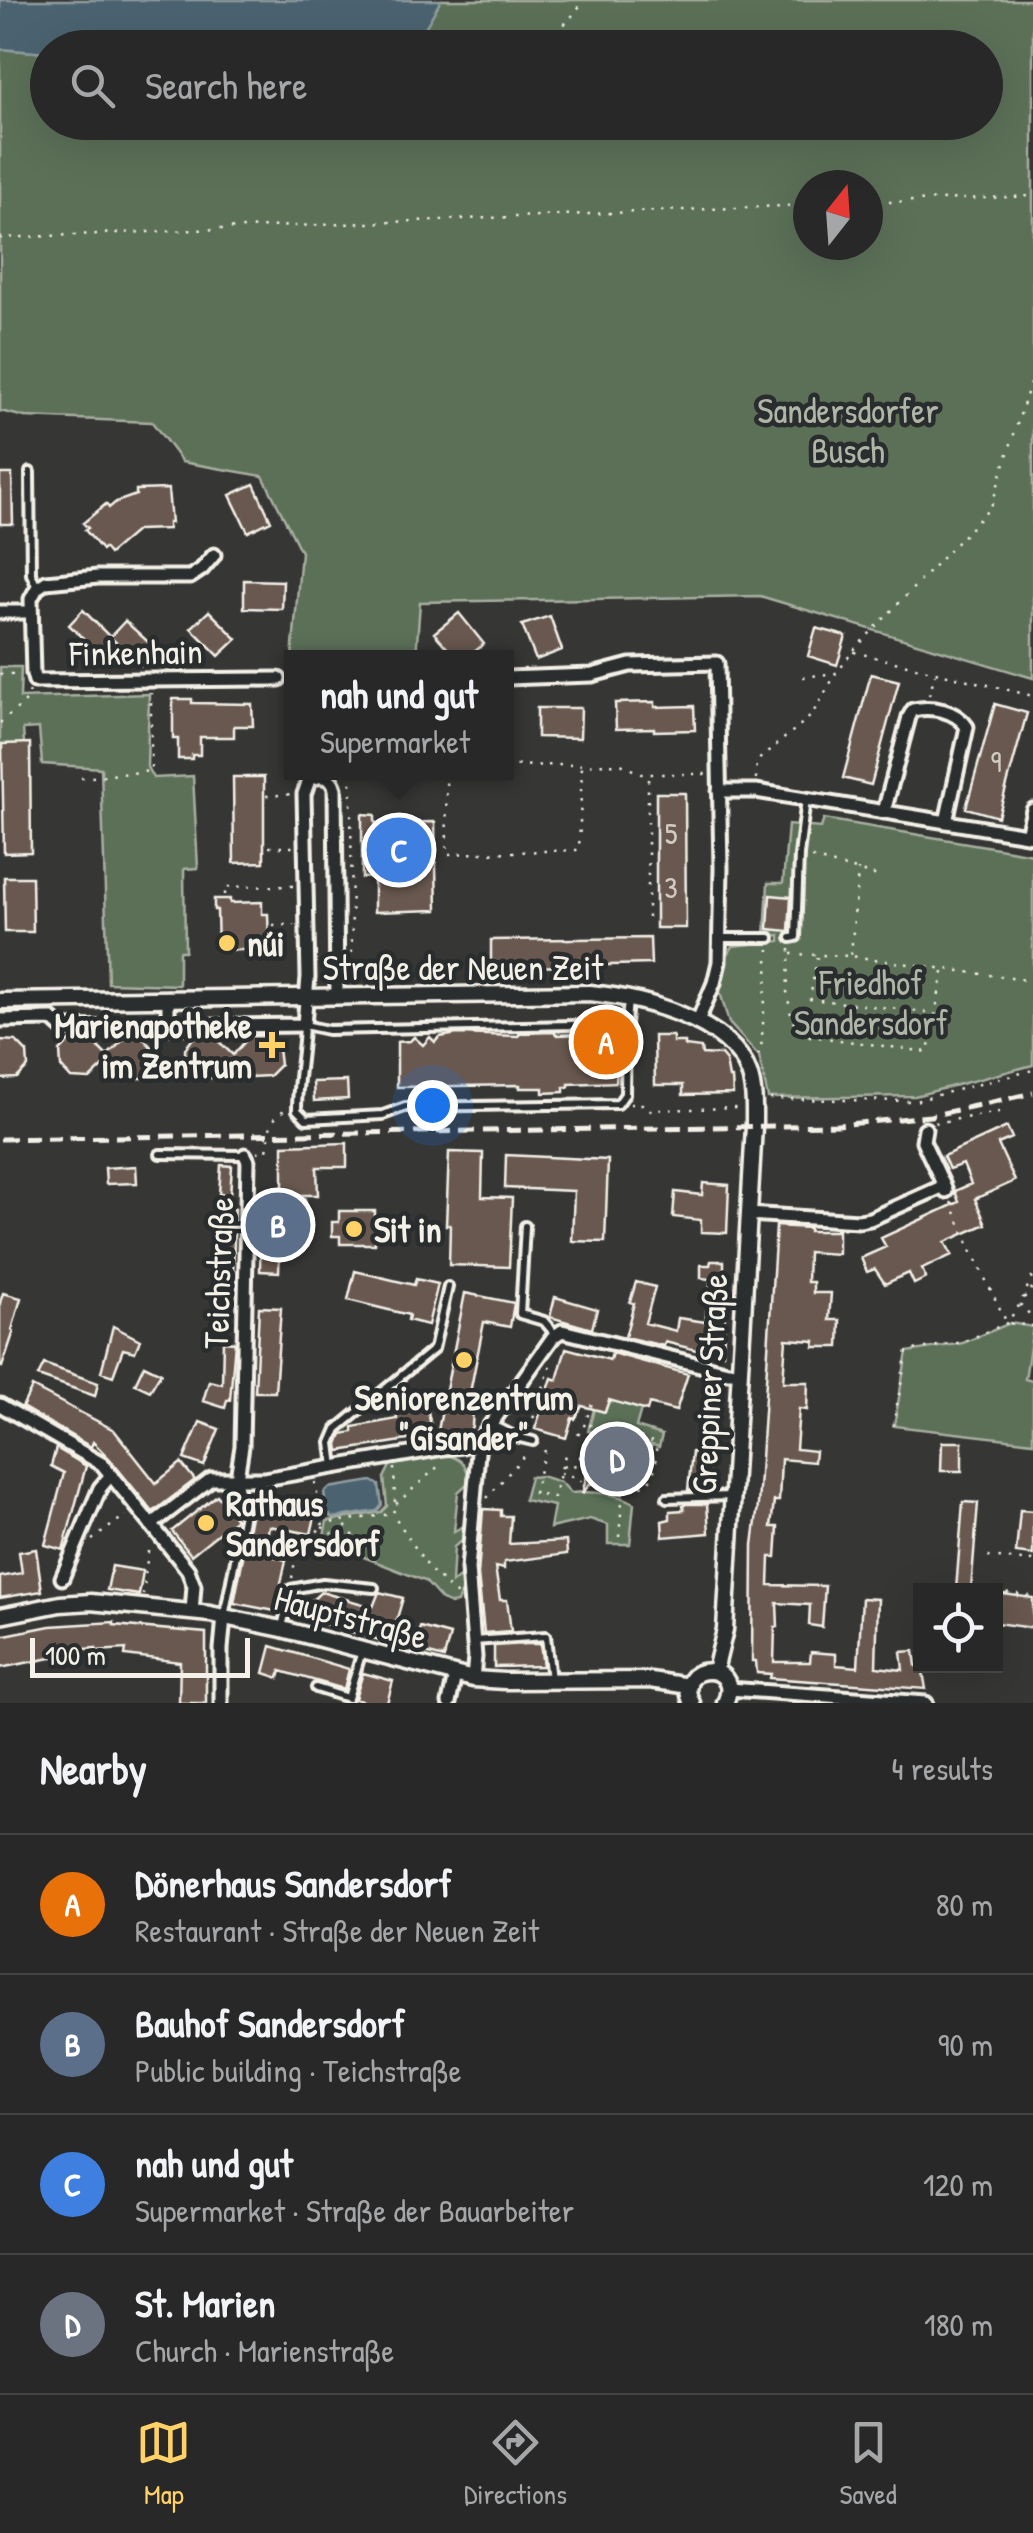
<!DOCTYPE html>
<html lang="en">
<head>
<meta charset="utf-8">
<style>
  :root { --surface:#282828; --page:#343434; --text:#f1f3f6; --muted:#a5a6a8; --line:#444445; --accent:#ffd166 }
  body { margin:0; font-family:"Patrick Hand",sans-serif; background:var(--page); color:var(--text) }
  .controls { position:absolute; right:30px; bottom:30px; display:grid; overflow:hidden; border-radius:0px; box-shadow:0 10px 40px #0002 }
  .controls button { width:90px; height:90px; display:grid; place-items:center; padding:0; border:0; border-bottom:2px solid var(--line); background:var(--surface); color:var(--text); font:50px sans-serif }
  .compass { position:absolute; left:793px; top:170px; width:90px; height:90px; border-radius:50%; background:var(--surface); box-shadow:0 10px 40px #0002; rotate:17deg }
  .scale { position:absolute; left:30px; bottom:25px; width:220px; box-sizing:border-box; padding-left:10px; border:5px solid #f4f1e8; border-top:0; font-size:28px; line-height:35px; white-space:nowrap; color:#f4f1e8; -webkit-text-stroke:8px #2a2d2e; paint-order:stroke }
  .you { position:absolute; left:432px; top:1105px; width:35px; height:35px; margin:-25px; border:8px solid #fff; border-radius:50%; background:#1a73e8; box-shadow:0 0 0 15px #1a73e833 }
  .badge { display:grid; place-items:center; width:65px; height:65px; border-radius:50%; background:var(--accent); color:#fff; font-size:32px; font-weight:700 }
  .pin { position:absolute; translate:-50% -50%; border:5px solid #fff; box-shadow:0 2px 10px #0006 }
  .popup { position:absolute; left:284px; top:650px; width:230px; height:130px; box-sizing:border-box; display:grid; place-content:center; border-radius:0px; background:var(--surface); filter:drop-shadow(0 2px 8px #0005); font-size:32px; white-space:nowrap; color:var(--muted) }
  .popup b { font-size:38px; color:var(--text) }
  .popup::after { content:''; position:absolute; left:50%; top:100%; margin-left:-20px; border:20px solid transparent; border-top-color:var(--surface) }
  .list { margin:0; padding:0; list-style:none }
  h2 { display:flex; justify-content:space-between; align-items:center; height:130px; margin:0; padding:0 40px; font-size:42px }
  h2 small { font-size:32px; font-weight:400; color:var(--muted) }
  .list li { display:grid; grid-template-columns:65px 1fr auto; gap:30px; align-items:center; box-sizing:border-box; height:140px; padding:0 40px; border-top:2px solid var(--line) }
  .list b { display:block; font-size:38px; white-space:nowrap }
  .list p { margin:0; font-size:32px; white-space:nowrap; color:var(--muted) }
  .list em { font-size:32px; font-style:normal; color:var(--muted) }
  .icon { flex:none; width:55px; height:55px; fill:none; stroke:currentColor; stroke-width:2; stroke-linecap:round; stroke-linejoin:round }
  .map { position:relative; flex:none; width:1033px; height:1703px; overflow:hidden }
  .search { position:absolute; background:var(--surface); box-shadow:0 10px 40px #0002; left:30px; right:30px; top:30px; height:110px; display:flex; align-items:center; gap:25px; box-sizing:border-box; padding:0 35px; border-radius:55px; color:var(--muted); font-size:38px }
  .sheet { height:690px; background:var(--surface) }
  nav { display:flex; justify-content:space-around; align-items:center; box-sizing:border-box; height:140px; border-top:2px solid var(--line); background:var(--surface); font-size:28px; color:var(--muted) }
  nav a { display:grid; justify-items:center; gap:5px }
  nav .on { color:var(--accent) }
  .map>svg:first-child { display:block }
  .green { fill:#5b6f59; stroke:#a8b0a0; stroke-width:2.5; fill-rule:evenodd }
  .water { fill:#4c6370; stroke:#8f9ca0; stroke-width:2.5 }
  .building { fill:#68594f; stroke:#f4f1e8; stroke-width:2.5 }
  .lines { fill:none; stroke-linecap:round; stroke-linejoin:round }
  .service-casing { stroke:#f4f1e8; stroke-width:14 }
  .minor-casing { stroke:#f4f1e8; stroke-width:19 }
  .tertiary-casing { stroke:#f4f1e8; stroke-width:21 }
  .path { stroke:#f4f1e8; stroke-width:2.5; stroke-dasharray:2.5 8; stroke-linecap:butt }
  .service { stroke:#2a2d2e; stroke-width:6 }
  .minor { stroke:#2a2d2e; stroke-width:11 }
  .tertiary { stroke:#2a2d2e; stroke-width:14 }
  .rail { stroke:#f4f1e8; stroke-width:5; stroke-dasharray:15 8; stroke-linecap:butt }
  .poi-dot { fill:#ffd166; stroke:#2a2d2e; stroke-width:4 }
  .labels { text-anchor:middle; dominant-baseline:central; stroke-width:9; stroke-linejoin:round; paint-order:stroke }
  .number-label { font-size:30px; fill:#d1cbc2 }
  .park-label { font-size:35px; fill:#afb6a8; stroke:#2a2d2e }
  .street-label { font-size:35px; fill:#f4f1e8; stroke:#2a2d2e }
  .poi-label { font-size:35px; font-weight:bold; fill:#f4f1e8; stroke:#2a2d2e; text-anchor:start }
</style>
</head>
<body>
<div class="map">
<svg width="1033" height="1703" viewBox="0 0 1033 1703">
  <rect width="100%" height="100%" fill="#363635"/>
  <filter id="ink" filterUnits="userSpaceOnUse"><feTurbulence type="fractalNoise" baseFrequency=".01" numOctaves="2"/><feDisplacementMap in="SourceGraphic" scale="20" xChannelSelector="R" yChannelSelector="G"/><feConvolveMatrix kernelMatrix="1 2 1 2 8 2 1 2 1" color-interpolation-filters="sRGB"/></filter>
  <g filter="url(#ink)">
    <path class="green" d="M441 0H1033V678L760 596 420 602 416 657 292 658 301 552 263 476 182 462 152 422 25 417 0 411V49L47 53 48 122H986V48L414 47ZM808 185H868V245H808Z
      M0 667H21L20 698 149 694 147 767 153 778 193 776 198 868 184 869 185 951H179V985L108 983 101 768 42 764 39 728 23 729 24 743 0 747Z
      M824 819 1033 854V1065L915 1096 768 1098 759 1056 729 1023 720 992 725 959 733 946 780 941V935L765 937 768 883H783L788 825 821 828Z
      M1010 1323 1033 1327 1025 1379 1033 1381V1442L894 1426 907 1352 963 1343Z
      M609 1400 641 1409 636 1427 662 1435 659 1447C635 1439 612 1437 588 1431L594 1409 605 1412Z
      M446 1455C463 1459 468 1466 469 1482L458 1492 454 1531 464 1526 462 1540 454 1547 452 1583 462 1575 461 1592 457 1603 451 1604 442 1600 425 1581 323 1541 327 1521 381 1512 387 1506 384 1478 391 1464Z
      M541 1476 561 1482 571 1493C591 1491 617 1493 634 1503L630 1544H608V1525L590 1519 550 1528 554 1506 524 1500 530 1477Z"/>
    <path class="water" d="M0 0H441L414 47 48 48 47 53 0 49Z
      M372 1481 379 1485 382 1505 377 1511 333 1518 327 1513 324 1493 329 1488Z"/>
    <path class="building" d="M0 474H12L13 524H0Z
      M254 484 271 521 248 532 230 495Z
      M168 489 171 523H168V529L137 530 109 554 104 548 102 550 85 530 88 528 83 523 106 504 109 508 116 502 136 495V490Z
      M244 580 283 581 282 609 244 608Z
      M83 610 110 637 97 651 69 625Z
      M209 611 237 639 219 656 191 628Z
      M459 613 484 644 467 658H456L434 633Z
      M550 616 562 650 536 660 522 625Z
      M125 621 156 649 141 665 110 637Z
      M816 628 846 636 837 665 808 656Z
      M871 674 899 681 871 785 843 778Z
      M173 699H192V703L252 704 253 726H234V737H200V755H192V759H178V739H173Z
      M655 702V707L694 706 695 730 654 731V728L616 729 615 703Z
      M995 704 1027 713 998 817 966 808Z
      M537 708H581L580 738 537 737Z
      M30 743 31 852 4 853 2 744Z
      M233 777H264V862L234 863Z
      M656 793H685L686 928H656Z
      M362 814 375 815V823L435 822 437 910 374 912V877L362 878Z
      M4 877H32L33 932H5Z
      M770 895 791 897 789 931 768 929Z
      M214 899H230V903L262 902V914H268L269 945H263V949L218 951 217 910H214Z
      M650 938 651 964 491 968V940Z
      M554 1032 557 1035 582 1034 585 1037 593 1036 597 1033 601 1036H615V1046H618L616 1082 569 1084V1087H564V1092L543 1093V1088H520V1085L397 1087V1042L410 1041 414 1037 423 1045 430 1037 435 1042 440 1037 457 1034 518 1036 521 1033Z
      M250 1036H267L278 1048 280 1065 269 1076 250 1077 233 1061 217 1078H194L186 1071 185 1049 194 1037H214L233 1055Z
      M654 1036H673V1042H685V1046L701 1048 702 1054 721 1055 726 1061 729 1078H732L733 1094 683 1095V1085H655Z
      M89 1038 107 1056 125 1038H143L154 1050 155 1066 144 1078H127L108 1062 90 1079 71 1078 61 1067 60 1051 72 1039Z
      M0 1040 16 1041 27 1052 28 1067 17 1078 0 1079Z
      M347 1081 348 1099 314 1101 313 1082Z
      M1007 1127 1012 1138 998 1144 1015 1181 975 1199 986 1224 945 1242 952 1255 922 1269 926 1278 914 1284 909 1273 885 1284 875 1269 867 1272 861 1258 886 1247 881 1238 959 1202 955 1191 971 1184 963 1164 949 1169 943 1156Z
      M347 1143V1167H317L318 1195H283V1145Z
      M449 1152 483 1153 482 1197 512 1198 509 1267 449 1265 450 1225H446Z
      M506 1155 608 1160 605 1242 572 1241 574 1191 505 1188Z
      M221 1165 232 1166 230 1195 219 1194Z
      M136 1166 137 1183 106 1184 105 1168Z
      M703 1183 729 1185 727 1233 701 1232V1220L673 1217 675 1192 702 1195Z
      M224 1208 235 1209 233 1274H216L217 1246H221Z
      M261 1209H296V1244H280L279 1272 260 1271Z
      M339 1211H375V1244H340V1236H332V1222H339Z
      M776 1226 809 1228V1231H838V1254L808 1252 807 1282H813V1293H831L829 1320H840L839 1347H814L815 1341 786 1339 783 1382H808L807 1410 799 1409 796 1449 815 1451 814 1462 781 1459 779 1501H774L771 1527H778L776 1557H770L769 1585 825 1586 822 1627 809 1625 810 1605 777 1603 778 1627H775L774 1662H810L811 1652 836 1654V1665L858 1667 862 1598 878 1599 876 1667 903 1670 901 1652 914 1651 916 1666H922L926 1689 770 1678 771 1674 757 1673 756 1661H752L753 1545 758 1505Z
      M711 1261H724V1289L710 1288V1279L701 1278V1265H710Z
      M355 1271 414 1285 416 1279 438 1284 428 1325 408 1320 409 1315 348 1300Z
      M636 1282 655 1287 645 1323 676 1331 678 1318 706 1322V1311H725L723 1353 704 1352 665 1342 664 1346 625 1337 634 1303 630 1302Z
      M3 1293 21 1298 12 1330 14 1331 2 1367 0 1366V1303Z
      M465 1293 514 1303 510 1327 484 1322 467 1408 473 1410 472 1426 470 1430 437 1436Z
      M555 1297 597 1309 592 1329 550 1317Z
      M259 1307 281 1308 275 1392H255Z
      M113 1326 140 1340 135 1352 123 1349 113 1376 101 1372Z
      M223 1341 235 1342 230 1400H227L225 1408 203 1401 209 1381 222 1384Z
      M566 1348 610 1360 612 1353 688 1374 676 1411 649 1404 647 1411 609 1400 605 1412 582 1406 575 1419 572 1418 566 1438 535 1429 552 1378 557 1380Z
      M44 1364 98 1383 95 1396 38 1376Z
      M144 1365 161 1373 150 1391 135 1384Z
      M32 1387 114 1430 156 1483 181 1463 195 1480 153 1512 109 1458 93 1442 91 1447 22 1407Z
      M424 1392 433 1436 339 1451 338 1444 342 1434 353 1432V1427L397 1419 394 1396Z
      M200 1422 219 1429 204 1466 184 1459Z
      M598 1437 631 1444V1441L651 1447 649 1458 651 1465 648 1474 643 1478 636 1475 633 1483 622 1479 621 1483 596 1476 582 1494 590 1462 585 1461 590 1445 595 1446Z
      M942 1442H962V1471H941Z
      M56 1448 86 1466 63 1550 45 1545 64 1473 51 1466Z
      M692 1452 711 1454 706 1490H688Z
      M217 1495 236 1519 191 1555 172 1531Z
      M255 1496 317 1508 311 1534 269 1526 264 1554 286 1560 275 1611 234 1603Z
      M963 1502 978 1503 971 1590H956Z
      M686 1504H707L709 1533 663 1537 662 1521 670 1519V1511L684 1510 683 1506Z
      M483 1509 501 1510V1516H511L509 1544 566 1541 567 1554 504 1562V1569L495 1567 500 1600H507L511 1631 484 1633 478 1575Z
      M1020 1510 1033 1511V1555L1016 1553Z
      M36 1549 42 1591 0 1598V1577L22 1573 19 1552Z
      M112 1566 143 1571 139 1595 107 1590Z
      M321 1592 373 1607 379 1592 403 1598 395 1625 386 1642 304 1618 300 1611Z
      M996 1593 1033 1598V1628L996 1623Z
      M114 1622V1625L206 1633V1703H179L180 1662 125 1655 126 1649 96 1651V1648L55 1652 56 1657 0 1668V1636L50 1626Z
      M420 1627 450 1635 444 1658 414 1650Z
      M526 1644H540L543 1666 494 1667V1646Z
      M271 1646 349 1669 344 1689 281 1671 279 1678 264 1673Z
      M363 1673 393 1681 387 1703H367L355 1699Z"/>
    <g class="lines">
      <g class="service-casing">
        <path id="service" d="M30 472 31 574 37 587
          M721 938H770
          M791 938 796 937 799 855 806 799
          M626 1024 625 1094 618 1104 405 1107 383 1115 306 1119 297 1110C297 1081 303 1054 304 1025L328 1030 626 1024 628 999
          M160 1154 244 1155
          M249 1202H300
          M525 1226 520 1314 544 1321 555 1334
          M492 1425 516 1437 533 1441
          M334 1467 331 1443 337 1429 434 1349 448 1287
          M667 1498 731 1496
          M224 1617 245 1508 237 1479
          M282 1627 291 1589 323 1583 374 1588
          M473 1641 546 1636 551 1680
          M316 1688 348 1698 362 1651"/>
      </g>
      <g class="minor-casing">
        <path id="minor" d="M214 555 202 569 190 577H98L46 582 37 588 31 599 33 674 35 681 279 679
          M0 612H31
          M506 678 592 675 630 665 717 663 721 868 719 962 714 983 697 1023
          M719 791H756L1033 836
          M884 812 909 717 913 710C932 706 956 710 967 727L946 822
          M1027 835 1033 810
          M0 1020 52 1019 62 1028 304 1025 308 977 304 794 309 780C320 774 332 776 335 789L337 996
          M168 1026V998
          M925 1129 923 1141 944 1186
          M748 1214 859 1221 870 1219 944 1186 946 1191
          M0 1405 102 1464 188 1570 194 1586 192 1612
          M237 1478 242 1446 248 1161 245 1155
          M151 1525 211 1479H264L444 1448 463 1446 479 1441 553 1337 562 1331 728 1372H739
          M62 1578 100 1488 111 1475
          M473 1679 475 1657 468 1569 479 1441
          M729 1689 926 1703
          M221 1703V1649L224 1617
          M449 1703 455 1675"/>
      </g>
      <g class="tertiary-casing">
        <path id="tertiary" d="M0 1001 590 993C640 998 730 1019 749 1073 755 1090 754 1109 754 1126L725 1630 715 1671
          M0 1616 60 1604 91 1602 210 1614 282 1629 473 1679 505 1681 650 1680 689 1686
          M692 1703C671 1661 745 1660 725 1703"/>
      </g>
      <path class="path" d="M496 48C540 42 558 39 584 0
        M868 203 1033 196
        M0 238 808 205
        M854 652 1033 696
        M0 674H18
        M803 677 837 673 852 652 991 507 1033 374
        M929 695 935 674
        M0 723 25 702 30 691
        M506 766 621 764 641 774H708
        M351 772 352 979
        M446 772 447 854 579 850 582 765
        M81 778 151 771V693
        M756 779 757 761 811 716 836 674
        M266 796 293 794
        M269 847H293
        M812 858 878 876
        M225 895V887L294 886
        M648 918V777
        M273 925H295
        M790 949 787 992 792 1021 810 1036 928 1052 944 967
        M791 954 851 956 1033 981
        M851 955 858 870
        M817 957 810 999 934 1013
        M758 1055 761 1049 769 949
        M770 1099 915 1101 1033 1070
        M630 1104H642L650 1110 740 1108
        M935 1123 999 1112
        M257 1152 267 1150C272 1129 265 1125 284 1110
        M951 1202 970 1248 1007 1323 1033 1326
        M1024 1298 1033 1287
        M1020 1304 1033 1318
        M576 1415 586 1418
        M893 1426 907 1351 963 1342 1007 1323 1020 1304 1033 1275
        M530 1428 551 1364
        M578 1435 585 1424 592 1403
        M545 1450 534 1493 554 1497 565 1455
        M563 1466 568 1467 576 1465 585 1447 588 1448
        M394 1468 395 1505 393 1514 430 1570 458 1596
        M560 1473C572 1474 579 1482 590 1485 609 1490 628 1488 647 1485 655 1472 659 1459 655 1444L647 1439 585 1424
        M315 1482 322 1524 391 1514
        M487 1498 522 1458 524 1450
        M396 1504 442 1463
        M322 1527 350 1544 354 1536 342 1522
        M619 1537 623 1490
        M92 1540 126 1515
        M988 1557 1033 1561
        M292 1578 299 1537H314L322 1524
        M987 1590H993
        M996 1591 1033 1596
        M143 1595 149 1543"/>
      <use href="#service" class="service"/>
      <use href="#minor" class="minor"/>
      <use href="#tertiary" class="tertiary"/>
      <path class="rail" d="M0 1139 837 1125 930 1116 1033 1093"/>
    </g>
  </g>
  <g class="poi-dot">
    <circle cx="227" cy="943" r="10"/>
    <path d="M267 1030h10v10h10v10h-10v10h-10v-10h-10v-10h10z"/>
    <circle cx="354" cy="1229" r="10"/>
    <circle cx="464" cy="1360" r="10"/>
    <circle cx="206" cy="1523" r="10"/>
  </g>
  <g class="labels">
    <g class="number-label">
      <text x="996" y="761">9</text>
      <text x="671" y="833">5</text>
      <text x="671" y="887">3</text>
    </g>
    <g class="park-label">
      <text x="848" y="410">Sandersdorfer<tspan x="848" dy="40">Busch</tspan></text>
      <text x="871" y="982">Friedhof<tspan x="871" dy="40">Sandersdorf</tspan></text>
    </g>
    <g class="street-label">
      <text transform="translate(136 652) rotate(-1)">Finkenhain</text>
      <text x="463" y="967">Straße der Neuen Zeit</text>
      <text transform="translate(218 1273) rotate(-88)">Teichstraße</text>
      <text transform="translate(709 1384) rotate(-87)">Greppiner Straße</text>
      <text transform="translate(351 1617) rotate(15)">Hauptstraße</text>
    </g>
    <g class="poi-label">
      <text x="247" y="943">núi</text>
      <text x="252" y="1025" text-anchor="end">Marienapotheke<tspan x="252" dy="40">im Zentrum</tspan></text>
      <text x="374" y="1229">Sit in</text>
      <text x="464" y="1397" text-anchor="middle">Seniorenzentrum<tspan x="464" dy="40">"Gisander"</tspan></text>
      <text x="226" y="1503">Rathaus<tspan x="226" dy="40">Sandersdorf</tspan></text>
    </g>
  </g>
</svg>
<div class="controls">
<button><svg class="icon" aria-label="locate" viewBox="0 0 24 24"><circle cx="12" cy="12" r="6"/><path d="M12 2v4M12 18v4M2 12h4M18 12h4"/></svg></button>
</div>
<svg class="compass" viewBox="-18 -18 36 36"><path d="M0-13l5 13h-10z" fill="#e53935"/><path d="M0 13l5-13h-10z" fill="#a5a6a8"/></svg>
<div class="scale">100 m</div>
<div class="you"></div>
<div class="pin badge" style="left:606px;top:1042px;background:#e8710a">A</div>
<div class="pin badge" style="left:278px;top:1225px;background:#5c6f8a">B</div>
<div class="pin badge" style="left:399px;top:850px;background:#3f7fe0">C</div>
<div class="popup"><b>nah und gut</b>Supermarket</div>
<div class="pin badge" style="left:617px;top:1459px;background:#6b7280">D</div>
<div class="search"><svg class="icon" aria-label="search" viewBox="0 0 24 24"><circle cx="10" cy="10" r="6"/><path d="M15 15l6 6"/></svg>Search here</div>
</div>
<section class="sheet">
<h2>Nearby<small>4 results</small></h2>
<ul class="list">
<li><span class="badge" style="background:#e8710a">A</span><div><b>Dönerhaus Sandersdorf</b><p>Restaurant · Straße der Neuen Zeit</p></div><em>80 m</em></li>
<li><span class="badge" style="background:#5c6f8a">B</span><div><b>Bauhof Sandersdorf</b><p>Public building · Teichstraße</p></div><em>90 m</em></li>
<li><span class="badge" style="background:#3f7fe0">C</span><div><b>nah und gut</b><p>Supermarket · Straße der Bauarbeiter</p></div><em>120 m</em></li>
<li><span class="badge" style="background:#6b7280">D</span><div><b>St. Marien</b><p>Church · Marienstraße</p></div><em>180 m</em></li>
</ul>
</section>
<nav>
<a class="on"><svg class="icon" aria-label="map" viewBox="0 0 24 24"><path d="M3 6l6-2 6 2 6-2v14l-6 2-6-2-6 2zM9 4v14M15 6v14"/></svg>Map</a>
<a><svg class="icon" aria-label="directions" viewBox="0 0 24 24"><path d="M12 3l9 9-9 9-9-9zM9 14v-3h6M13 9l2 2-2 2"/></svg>Directions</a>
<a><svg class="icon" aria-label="saved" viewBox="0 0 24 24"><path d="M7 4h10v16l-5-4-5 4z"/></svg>Saved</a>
</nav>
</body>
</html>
